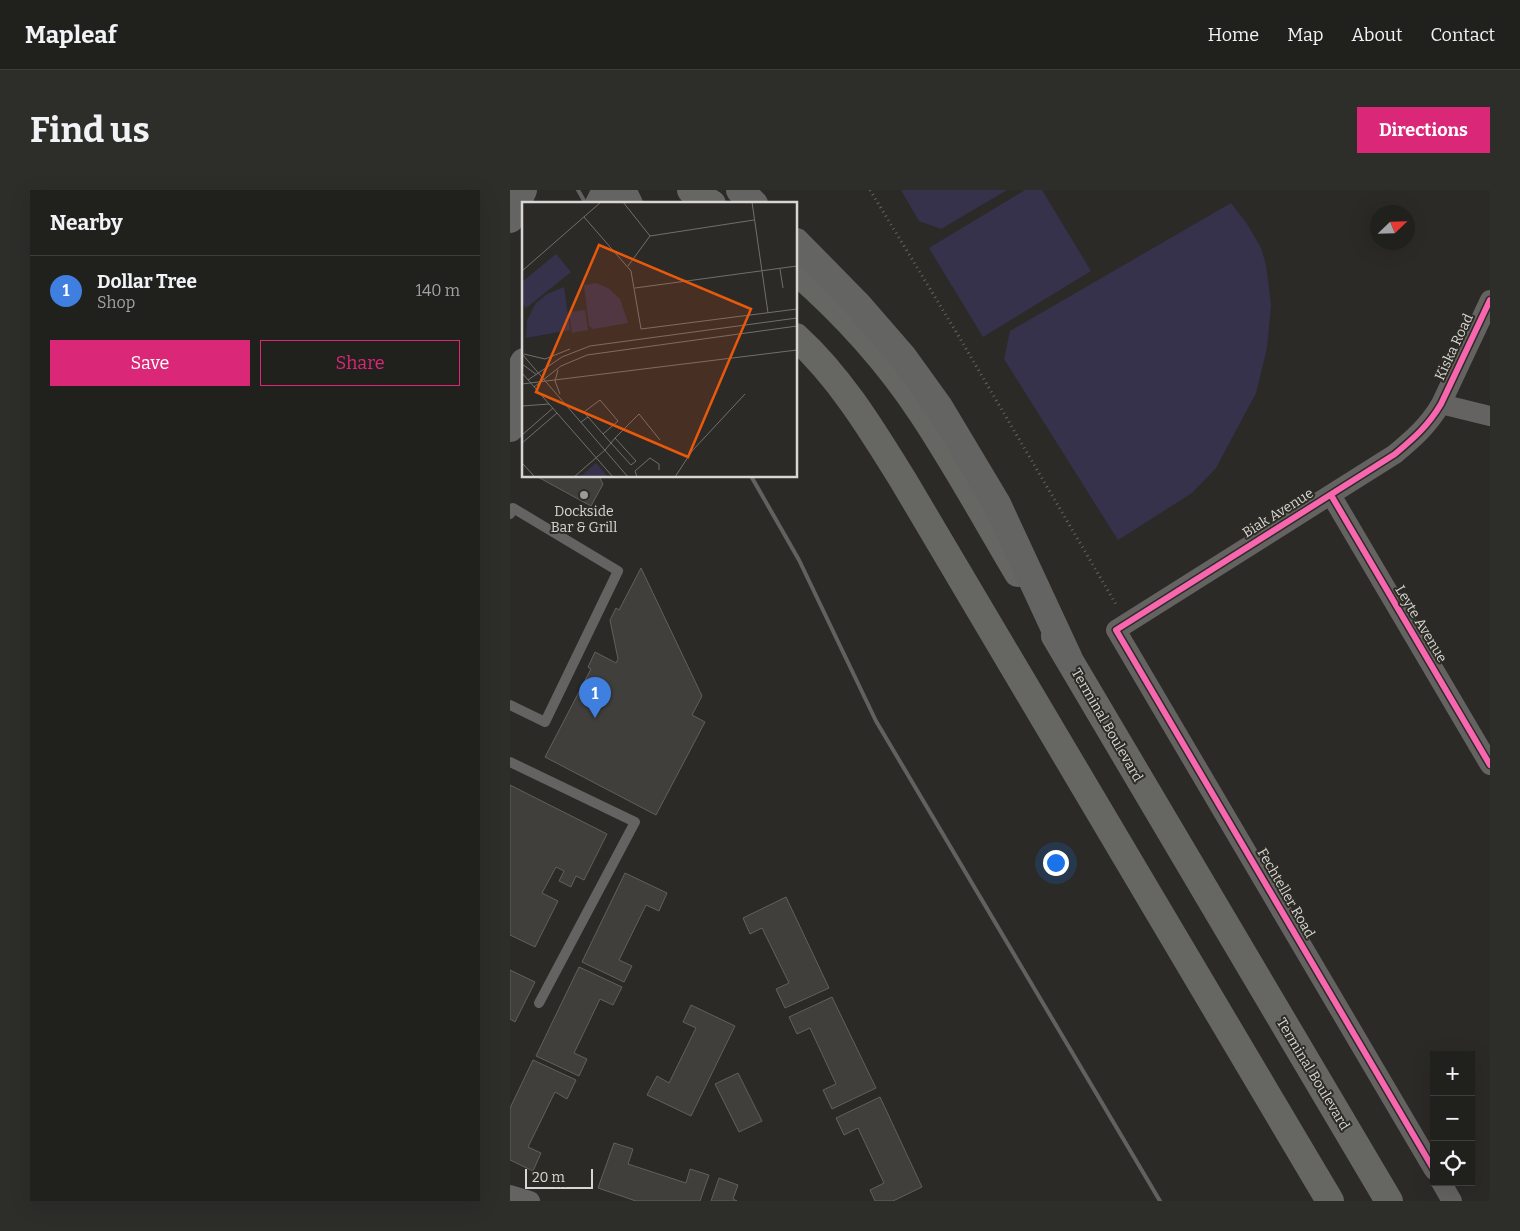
<!DOCTYPE html>
<html lang="en">
<head>
<meta charset="utf-8">
<style>
  :root { --surface:#20201d; --page:#2d2d2a; --text:#f1f3f6; --muted:#a2a3a4; --line:#3d3e3b; --accent:#db2777 }
  body { margin:0; font-family:Bitter,serif; background:var(--page); color:var(--text) }
  .controls { position:absolute; right:15px; bottom:15px; display:grid; overflow:hidden; border-radius:0px; box-shadow:0 5px 20px #0002 }
  .controls button { width:45px; height:45px; display:grid; place-items:center; padding:0; border:0; border-bottom:1px solid var(--line); background:var(--surface); color:var(--text); font:25px sans-serif }
  .compass { position:absolute; left:860px; top:15px; width:45px; height:45px; border-radius:50%; background:var(--surface); box-shadow:0 5px 20px #0002; rotate:67deg }
  .scale { position:absolute; left:15px; bottom:12px; width:68px; box-sizing:border-box; padding-left:5px; border:2px solid #d8d6d2; border-top:0; font-size:14px; line-height:18px; white-space:nowrap; color:#d8d6d2; -webkit-text-stroke:4px #2d2b25; paint-order:stroke }
  .you { position:absolute; left:545px; top:672px; width:18px; height:18px; margin:-12px; border:4px solid #fff; border-radius:50%; background:#1a73e8; box-shadow:0 0 0 8px #1a73e833 }
  .badge { display:grid; place-items:center; width:32px; height:32px; border-radius:50%; background:var(--accent); color:#fff; font-size:16px; font-weight:700 }
  .pin { position:absolute; translate:-50% -41px; filter:drop-shadow(0 1px 2px #0008) }
  .pin::after { content:''; position:absolute; top:26px; width:18px; height:15px; background:inherit; clip-path:polygon(0 0,100% 0,50% 100%) }
  .list { margin:0; padding:0; list-style:none }
  h2 { display:flex; justify-content:space-between; align-items:center; height:65px; margin:0; padding:0 20px; font-size:21px }
  h2 small { font-size:16px; font-weight:400; color:var(--muted) }
  .list li { display:grid; grid-template-columns:32px 1fr auto; gap:15px; align-items:center; box-sizing:border-box; height:70px; padding:0 20px; border-top:1px solid var(--line) }
  .list b { display:block; font-size:19px; white-space:nowrap }
  .list p { margin:0; font-size:16px; white-space:nowrap; color:var(--muted) }
  .list em { font-size:16px; font-style:normal; color:var(--muted) }
  .actions { display:flex; gap:10px; padding:15px 20px }
  .actions a { flex:1; padding:11px 0; border:1px solid var(--accent); border-radius:0px; text-align:center; font-size:18px; color:var(--accent) }
  .actions .main { background:var(--accent); color:#fff }
  .icon { flex:none; width:28px; height:28px; fill:none; stroke:currentColor; stroke-width:2; stroke-linecap:round; stroke-linejoin:round }
  .map { position:relative; flex:none; width:980px; height:1011px; overflow:hidden; border-radius:0px }
  header { display:flex; align-items:center; gap:30px; box-sizing:border-box; height:70px; padding:0 25px; background:var(--surface); border-bottom:1px solid var(--line) }
  header strong { font-size:24px }
  nav { display:flex; gap:28px; margin-inline-start:auto; font-size:18px }
  .intro { display:flex; align-items:center; justify-content:space-between; box-sizing:border-box; height:120px; padding:0 30px }
  h1 { margin:0; font-size:35px }
  .button { padding:12px 22px; border-radius:0px; background:var(--accent); color:#fff; font-size:18px; font-weight:700 }
  main { display:flex; gap:30px; padding:0 30px }
  aside { flex:1; background:var(--surface); border-radius:0px; box-shadow:0 5px 20px #0002 }
  .map>svg:first-child { display:block }
  .green { fill:#36324c }
  .building { fill:#403f3c; stroke:#61605d }
  .lines { fill:none; stroke-linecap:round; stroke-linejoin:round }
  .path { stroke:#656462; stroke-width:3; stroke-dasharray:1 4; stroke-linecap:butt }
  .lane { stroke:#646362; stroke-width:10 }
  .street { stroke:#646362; stroke-width:20 }
  .secondary { stroke:#666663; stroke-width:28 }
  .primary { stroke:#646462; stroke-width:28 }
  .rail { stroke:#626160; stroke-width:4 }
  .cycleway-casing { stroke:#2d2b25; stroke-width:9 }
  .cycleway { stroke:#f766af; stroke-width:6 }
  .poi-dot { fill:#9b9a96; stroke:#2d2b25; stroke-width:2 }
  .labels { text-anchor:middle; dominant-baseline:central; stroke-width:4; stroke-linejoin:round; paint-order:stroke }
  .street-label { font-size:14px; fill:#d8d6d2; stroke:#2d2b25 }
  .poi-label { font-size:14px; fill:#d8d6d2; stroke:#2d2b25 }
  .inset-road { fill:none; stroke:#706f6b; stroke-width:1 }
  .view { fill:#e8590c; fill-opacity:0.15; stroke:#e8590c; stroke-width:2.5 }
  .inset-edge { fill:none; stroke:#d8d6d2; stroke-width:2.5 }
</style>
</head>
<body>
<header>
<strong>Mapleaf</strong>
<nav><a>Home</a><a>Map</a><a>About</a><a>Contact</a></nav>
</header>
<div class="intro"><h1>Find us</h1><a class="button">Directions</a></div>
<main>
<aside>
<h2>Nearby<small></small></h2>
<ul class="list">
<li><span class="badge" style="background:#3f7fe0">1</span><div><b>Dollar Tree</b><p>Shop</p></div><em>140 m</em></li>
</ul>
<div class="actions"><a class="main">Save</a><a>Share</a></div>
</aside>
<div class="map">
<svg width="980" height="1011" viewBox="0 0 980 1011">
  <rect width="100%" height="100%" fill="#2b2a27"/>
  <path class="green" d="M391 0H497L431 39 409 31Z
    M515 0H532L581 81 473 147 419 58Z
    M721 13 737 34 751 58 756 75 761 115 757 158 746 203 706 278 682 303 608 350 494 169 500 141Z"/>
  <path class="building" d="M26 286H89L93 294 81 316Z
    M131 378 192 506 182 525 195 532 146 625 35 567 81 479 78 477 85 462 106 473 108 469 100 430 106 418 109 420Z
    M0 595 97 644 74 690 66 686 61 697 49 691 54 681 46 677 32 703 48 711 25 757 0 745Z
    M115 683 157 703 149 721 136 715 109 770 122 776 114 792 72 772Z
    M276 707 319 798 275 818 266 799 279 793 252 738 240 744 233 728Z
    M69 777 112 797 103 815 90 809 64 863 77 869 69 886 26 866Z
    M0 780 25 792 5 832 0 829Z
    M322 807 366 898 322 919 313 900 326 894 300 838 287 844 279 827Z
    M181 815 225 836 181 926 137 905 147 886 159 893 186 838 173 832Z
    M23 870 66 890 57 909 45 902 18 957 31 963 23 981 0 970V918Z
    M228 883 252 931 229 942 205 894Z
    M370 907 412 997 383 1011H365L360 1000 374 993 348 938 334 945 326 928Z
    M104 953 123 959 118 974 176 993 180 979 199 985 190 1011H126L88 998Z
    M209 988 228 995 223 1009 227 1011H201Z"/>
  <g class="lines">
    <path class="path" d="M360 0 445 140 607 416"/>
    <path class="lane" d="M0 324 3 318 108 381 35 532 0 515
      M0 572 125 632 29 813"/>
    <path class="street" d="M931 214 980 226
      M821 305 980 575
      M924 980 606 440 885 264C904 248 918 236 931 214L980 110
      M931 992 942 1011
      M0 1005 20 1011"/>
    <path class="secondary" d="M181 0 202 14
      M286 81C334 123 377 170 412 223 446 274 477 331 508 383
      M286 147C330 187 362 240 393 290L820 1011
      M545 446 879 1011"/>
    <path class="primary" d="M112 0 119 14
      M230 0 244 14
      M89 14 96 0
      M0 29 13 0
      M286 52 347 114 393 167 429 217 487 314 558 467
      M0 200 14 172
      M0 238 14 210"/>
    <path class="rail" d="M68 0 76 14
      M241 286 289 370 366 531 650 1011"/>
    <g class="cycleway-casing">
      <path id="cycleway" d="M821 305 980 575
        M924 980 606 440 885 264C904 248 918 236 931 214L980 110"/>
    </g>
    <use href="#cycleway" class="cycleway"/>
  </g>
  <circle class="poi-dot" cx="74" cy="305" r="5"/>
  <g class="labels">
    <g class="street-label">
      <text transform="translate(944 157) rotate(-65)">Kiska Road</text>
      <text transform="translate(768 323) rotate(-32)">Biak Avenue</text>
      <text transform="translate(911 434) rotate(59)">Leyte Avenue</text>
      <text transform="translate(597 535) rotate(60)">Terminal Boulevard</text>
      <text transform="translate(776 703) rotate(60)">Fechteller Road</text>
      <text transform="translate(803 884) rotate(59)">Terminal Boulevard</text>
    </g>
    <g class="poi-label">
      <text x="74" y="321">Dockside<tspan x="74" dy="16">Bar &amp; Grill</tspan></text>
    </g>
  </g>
  <g transform="translate(12 12)">
    <rect width="275" height="275" fill="#2b2a27"/>
    <path d="M34 52 49 70 4 106 0 101V80ZM74 81 86 86 98 97 106 121 71 127 67 124 62 83ZM42 85 48 128 4 136 5 118 14 101 25 92ZM63 108 66 128 50 131 47 110ZM74 261 86 275H58Z" fill="#36324c"/>
    <path class="inset-road" d="M101 0 128 34M230 0 246 111M62 15 109 69 119 127 275 107M106 64 128 34 232 18M258 67 261 86M0 69 79 0M113 86 275 64M0 152 106 275M2 152 23 157 48 147M0 162 15 173M36 168 33 179 38 192M0 171 91 275M6 178 40 155 68 144 275 116M0 182 275 148M12 185 39 164 65 153 275 124M0 204 27 202M66 215 81 232M0 233 31 206M93 236 117 212 138 238M0 241 35 211M0 261 13 275M52 275 83 248 89 241 93 236 114 259 109 263 89 241 81 232 96 219 78 198 62 210 66 215 59 220M115 275 113 269 128 256 137 262V268M153 275 170 249 223 192"/>
    <path class="view" d="M77 43 229 107 166 255 14 190Z"/>
    <rect width="275" height="275" class="inset-edge"/>
  </g>
</svg>
<div class="controls">
<button>+</button>
<button>−</button>
<button><svg class="icon" aria-label="locate" viewBox="0 0 24 24"><circle cx="12" cy="12" r="6"/><path d="M12 2v4M12 18v4M2 12h4M18 12h4"/></svg></button>
</div>
<svg class="compass" viewBox="-18 -18 36 36"><path d="M0-13l5 13h-10z" fill="#e53935"/><path d="M0 13l5-13h-10z" fill="#a2a3a4"/></svg>
<div class="scale">20 m</div>
<div class="you"></div>
<div class="pin badge" style="left:85px;top:528px;background:#3f7fe0">1</div>
</div>
</main>
</body>
</html>
